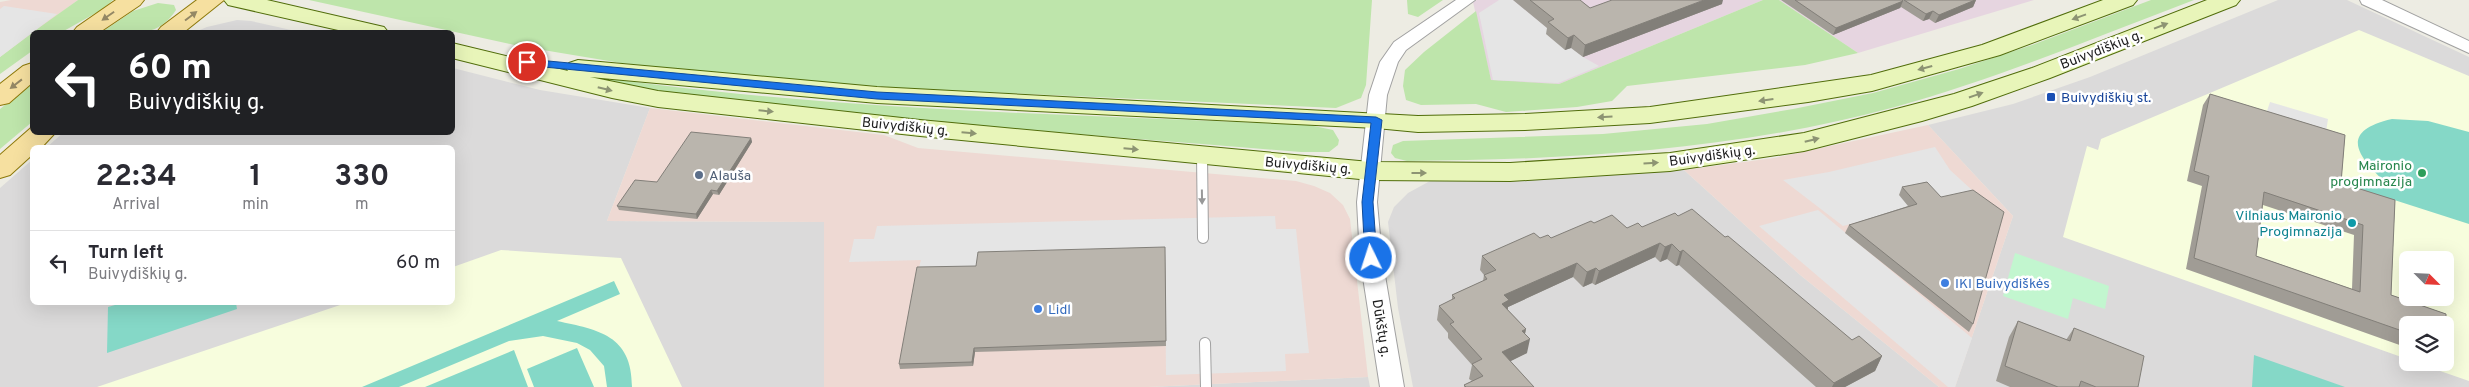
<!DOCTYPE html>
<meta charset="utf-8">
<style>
:root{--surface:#fff;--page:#f2f2f3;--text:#2b2b33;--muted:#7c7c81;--line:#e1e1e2}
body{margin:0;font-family:Overpass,sans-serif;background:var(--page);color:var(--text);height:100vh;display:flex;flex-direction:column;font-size:19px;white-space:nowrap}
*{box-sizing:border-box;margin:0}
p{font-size:16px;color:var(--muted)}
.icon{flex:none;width:28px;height:28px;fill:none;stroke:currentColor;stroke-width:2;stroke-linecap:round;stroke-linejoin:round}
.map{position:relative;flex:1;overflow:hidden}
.drawer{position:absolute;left:30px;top:145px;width:425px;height:160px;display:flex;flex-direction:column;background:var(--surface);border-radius:8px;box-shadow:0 5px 20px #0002}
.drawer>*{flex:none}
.top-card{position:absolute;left:30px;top:30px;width:425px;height:105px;border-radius:8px;box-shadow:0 5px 20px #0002;background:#202124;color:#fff;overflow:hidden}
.needle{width:32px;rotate:114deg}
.buttons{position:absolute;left:2399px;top:251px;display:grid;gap:10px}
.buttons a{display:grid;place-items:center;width:55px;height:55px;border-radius:8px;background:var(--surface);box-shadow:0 5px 20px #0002;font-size:25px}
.pin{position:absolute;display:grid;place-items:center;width:42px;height:42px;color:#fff;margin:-21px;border:2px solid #fff;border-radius:50%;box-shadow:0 1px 5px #0007}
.me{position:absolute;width:55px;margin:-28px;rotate:356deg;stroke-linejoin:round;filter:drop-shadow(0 0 4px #0008)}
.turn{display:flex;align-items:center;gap:18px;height:105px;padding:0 15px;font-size:22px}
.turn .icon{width:65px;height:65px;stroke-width:2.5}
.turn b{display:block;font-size:35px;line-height:42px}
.eta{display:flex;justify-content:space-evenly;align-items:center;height:85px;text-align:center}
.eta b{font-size:30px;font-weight:700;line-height:35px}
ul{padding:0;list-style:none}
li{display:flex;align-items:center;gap:15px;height:65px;padding:0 15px;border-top:1px solid var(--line)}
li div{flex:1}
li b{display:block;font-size:19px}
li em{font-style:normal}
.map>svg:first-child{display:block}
.residential{fill:#dbdada;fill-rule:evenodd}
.commercial{fill:#eed9d3}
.industrial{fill:#e6d5e0}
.education{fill:#f7fddd;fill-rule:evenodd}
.grass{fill:#bee5ab}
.park{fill:#c2f6cf}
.pitch{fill:#85d8c7}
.parking{fill:#e5e5e5}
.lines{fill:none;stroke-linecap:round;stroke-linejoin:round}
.lane-casing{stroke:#a1a1a1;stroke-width:12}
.street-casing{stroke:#a1a1a1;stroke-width:2}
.secondary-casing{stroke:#516d0b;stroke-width:2}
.primary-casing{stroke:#8d7909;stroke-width:2}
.lane{stroke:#fff;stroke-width:10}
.street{fill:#fff;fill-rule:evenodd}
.secondary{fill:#e8f5b9;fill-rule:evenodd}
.primary{fill:#f6e0a0;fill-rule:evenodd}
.wall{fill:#a09c95;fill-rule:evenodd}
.shaded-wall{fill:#827f79}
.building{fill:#bab5ad;stroke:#827f79;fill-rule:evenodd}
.oneway{fill:#948865}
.oneway2{fill:#8d9473}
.oneway3{fill:#999}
.route{fill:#1a73e8;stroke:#114b97}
.transit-dot{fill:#1a4fb4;stroke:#fff;stroke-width:2}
.leisure-dot{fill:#2e9e5b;stroke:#fff;stroke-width:2}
.service-dot{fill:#5c6f8a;stroke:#fff;stroke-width:2}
.culture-dot{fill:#0f9aa8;stroke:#fff;stroke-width:2}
.shop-dot{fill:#3f7fe0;stroke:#fff;stroke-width:2}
.labels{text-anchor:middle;stroke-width:5;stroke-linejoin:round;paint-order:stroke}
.street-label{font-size:14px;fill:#1d1d1d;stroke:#fff}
.transit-label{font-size:14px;fill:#164399;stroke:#fff;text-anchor:start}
.leisure-label{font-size:14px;fill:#27864d;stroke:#fff;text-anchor:end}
.service-label{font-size:14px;fill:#4e5e75;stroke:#fff;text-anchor:start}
.culture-label{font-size:14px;fill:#0d838f;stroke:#fff;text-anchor:end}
.shop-label{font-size:14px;fill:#366cbe;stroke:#fff;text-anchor:start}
</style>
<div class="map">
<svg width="2469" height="387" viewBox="0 0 2469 387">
<rect width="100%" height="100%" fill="#edece3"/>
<path class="residential" d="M2278,0H2347L2469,57V387H1955L2013,216L1928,125L2013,104L2090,77ZM2408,260H2445V298H2408ZM2408,325H2445V362H2408Z
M237,20L251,21L300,32H195L207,27Z
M453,68L540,90L650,108L607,221L824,222V387H0V188L32,160V302H452V148L47,147L64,132H452Z
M1684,170L1799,274L1939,387H1413L1398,308L1388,222L1394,207L1408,193L1430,181Z
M1368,377L1370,387H1148Z"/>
<path class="commercial" d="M11,0H78L0,57V2Z
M650,108L884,135L918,148L1296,181L1314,186L1330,193L1343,205L1350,219L1368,377L1148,387H824V222L607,221Z
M1928,125L2013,216L1955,387H1939L1799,274L1684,170L1774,158Z"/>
<path class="industrial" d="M1477,0H1763L1559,84L1491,81L1473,2Z
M1779,0H2034L1858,53Z"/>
<path class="education" d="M2359,30L2469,76V381L2417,363L2445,362V325H2408L2407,359L2063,237L2087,146L2098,150L2101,139ZM2408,260H2445V298H2408Z
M501,250L621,258L682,387H97L346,303L452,302L453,267Z"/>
<path class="grass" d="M78,0H113L103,9L62,32H33Z
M309,0H1372L1366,85L1361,98L1336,108L916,89L763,78L621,63L519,46Z
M1407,0H1443L1418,17L1408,14Z
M1763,0H1779L1858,53L1805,65L1627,86L1612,101L1577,107L1506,112L1476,104L1421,105L1406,100L1403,86L1405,70L1424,52L1476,11L1491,80L1559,84Z
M2151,0H2194C2096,37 1997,79 1895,107C1737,150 1570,160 1407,161L1395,158L1391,153L1393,145L1403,141L1603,134L1707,124L1793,109L1873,93L1959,69L2032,45Z
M158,3L174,5L176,10C157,39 132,33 102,32L133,11Z
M32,33V51L0,74V57Z
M558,71C805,110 1059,114 1309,125L1333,130L1339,140L1338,145L1329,152H1301C1131,138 960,126 789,106C713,96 632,92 558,71Z
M32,83V122L0,149V109Z"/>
<path class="park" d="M2015,253L2109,286L2105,309L2073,298L2068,319L2003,296Z"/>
<path class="pitch" d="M2392,119L2428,121L2469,132V224L2357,188L2358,178L2392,189C2365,163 2331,133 2392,119Z
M614,281L620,294L557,321C599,330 632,335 632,387H607L604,366L590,350L577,343L543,336L509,341L399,387H362Z
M122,303H236L237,309L107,353L108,307Z
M577,348L594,387H534L527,369Z
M514,350L528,387H425Z
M2254,355L2345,387H2252Z"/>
<path class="parking" d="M1499,0H1513L1583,57L1599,66L1558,83L1493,80L1479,13Z
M4,6L57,14L0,57V9Z
M2270,102L2328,119L2325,139L2264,120Z
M1935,147L1950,170L1973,191L1843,226L1783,180L1829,172Z
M1818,210L1972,338L1955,387H1948L1759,226Z
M1275,216L1276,229H1296L1309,353L1285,354L1286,371L1166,375L1165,251L977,270L918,271L921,260L849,262L854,239H874L877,226Z"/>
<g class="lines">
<defs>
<path id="lane" d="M1202,155L1203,238
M1205,343L1206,387"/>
<path id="street" d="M1456,0H1475L1406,50L1398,62L1387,95L1377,202L1382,258L1404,387H1380L1360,258L1357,202L1369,95L1380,62L1394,42Z
M2360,0H2382L2469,41V53L2362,4Z"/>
<path id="secondary" d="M224,0H267L384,27L388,32H347L228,5Z
M2103,0H2137L2133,5L2000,55L1872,91L1808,102L1650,123L1525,130L1418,132L1376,128L877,103L590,77L658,91L920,120L1370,162L1510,163L1670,153L1804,133L1954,94L2032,68L2207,0H2240L2236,5L2050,78L1972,106L1922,121L1804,151L1670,171L1510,181L1370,180L920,136L658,107L612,98L452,58V43L568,71L566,68L569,63L578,60L877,87L1418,116L1525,114L1650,107L1871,75L1982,45Z"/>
<path id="primary" d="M116,0H144L140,5L100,32H73L77,27Z
M197,0H224L184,32H157L161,27Z
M32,63V83L9,103L0,105V84L23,66Z
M32,127V132H56L41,148H32V155L10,175L0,178V155Z"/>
</defs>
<use href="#lane" class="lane-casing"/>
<use href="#street" class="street-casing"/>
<use href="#secondary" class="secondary-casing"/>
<use href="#primary" class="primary-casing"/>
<use href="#lane" class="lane"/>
<use href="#street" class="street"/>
<use href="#secondary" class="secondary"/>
<use href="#primary" class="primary"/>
</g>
<path class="wall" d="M1513,0H1580L1590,8L1722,4L1583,57L1571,48L1565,50L1546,34L1547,28Z
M1781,0H1976L1973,7L1935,23L1929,19L1923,21L1901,7L1900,8L1833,35Z
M2210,94L2345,135L2341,183L2395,200L2391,295L2446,314V347L2445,348V325H2408V348L2186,269L2202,186L2187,181L2203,105ZM2263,205L2354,235L2352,289L2256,256Z
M751,138L752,142L719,195L713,194L697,219L619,210L617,206L657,182Z
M1927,182L1973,324L1969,332L1845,233L1849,225L1908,206L1899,195L1902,187Z
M1678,216L1725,237L1852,340L1882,356L1875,371L1845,387H1816L1679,265L1676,266L1667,259L1660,262L1655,257L1595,285L1592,283L1583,287L1573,277L1508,307V310L1526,329L1525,334L1527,353L1510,361L1534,387H1464V385L1472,381L1469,379L1472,365L1448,338V333L1437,320L1439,306L1452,300V295L1483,281L1484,275L1480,270L1482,256L1540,238H1551L1594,223L1627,228L1642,227Z
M1165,247L1166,346L975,352L973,366L900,369L899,364Z
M2018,321L2066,340L2074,328L2138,387H2010L1996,381L2009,337Z"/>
<path class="shaded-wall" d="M1704,0H1723L1722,4L1583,57L1585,45Z
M1975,0H1976L1973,7L1935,23L1939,15Z
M1903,1L1900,8L1833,35L1836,28Z
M1933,11L1929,19L1923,21L1926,14Z
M1574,35L1571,48L1565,50L1568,38Z
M751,138L752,142L719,195L717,191Z
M711,190L713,194L697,219L696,214Z
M1660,243L1655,257L1595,285L1599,271Z
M1672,244L1667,259L1660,262L1665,247Z
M1683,250L1679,265L1676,266L1680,252Z
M1577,263L1573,277L1508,307L1507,315L1499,318L1504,295Z
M1596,268L1592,283L1583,287L1587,272Z
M1526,329L1523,342L1530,339L1527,353L1499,367L1502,352L1522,331Z
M974,348L975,352L973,366L972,362Z
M1882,356L1875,371L1845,387H1832L1834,383Z"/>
<path class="building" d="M1530,0H1580L1590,8L1612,0H1704L1585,45L1574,35L1568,38L1548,22L1554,19Z
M1795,0H1902L1903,1L1836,28Z
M1904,0H1975L1939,15L1933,11L1926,14Z
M2210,94L2345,135L2341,183L2395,200L2391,295L2446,314V347H2445V325H2408V333L2194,258L2209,176L2194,171ZM2264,192L2363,225L2360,292L2256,256Z
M691,132L751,138L717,191L711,190L696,214L617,206L635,180L657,182Z
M1927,182L1941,197L1973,190L2004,212L1973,324L1849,225L1917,204L1902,187Z
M1692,209L1725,237L1728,236L1852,340L1859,336L1882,356L1834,383L1683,250L1680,252L1672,244L1665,247L1660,243L1599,271L1596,268L1587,272L1577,263L1504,295L1509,300L1502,304L1526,329L1522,331L1530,339L1502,352L1534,387H1466L1464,385L1483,376L1472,364L1482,359L1450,324L1454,322L1439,306L1455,298L1452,295L1487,279L1484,275L1496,270L1482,256L1534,233L1540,238L1548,235L1551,238L1591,221L1594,223L1612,215L1627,228L1638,223L1642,227L1675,213L1678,216Z
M1165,247L1166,341L974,348L972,362L899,364L917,267L976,266L978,252Z
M2018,321L2070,341L2074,328L2144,356L2138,387H2096L2081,381L2079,387H2058L2005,366Z"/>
<defs><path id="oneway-solid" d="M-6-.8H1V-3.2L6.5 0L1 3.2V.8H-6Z" transform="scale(1.25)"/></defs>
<g class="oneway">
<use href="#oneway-solid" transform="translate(108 16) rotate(145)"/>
<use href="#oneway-solid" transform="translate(191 16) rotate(-37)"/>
<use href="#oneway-solid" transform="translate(16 84) rotate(142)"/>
</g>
<g class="oneway2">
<use href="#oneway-solid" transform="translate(2079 17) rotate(160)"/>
<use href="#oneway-solid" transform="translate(2161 26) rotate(-21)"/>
<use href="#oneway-solid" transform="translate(1925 68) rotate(165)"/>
<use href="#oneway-solid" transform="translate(605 89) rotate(14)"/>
<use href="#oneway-solid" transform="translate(1976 95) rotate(-19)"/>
<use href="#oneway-solid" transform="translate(1766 100) rotate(172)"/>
<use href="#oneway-solid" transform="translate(766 111) rotate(6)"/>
<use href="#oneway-solid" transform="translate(1605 117) rotate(177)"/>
<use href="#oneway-solid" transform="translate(969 133) rotate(5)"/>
<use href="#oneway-solid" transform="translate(1812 140) rotate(-14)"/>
<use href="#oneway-solid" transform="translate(1131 149) rotate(5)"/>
<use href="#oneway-solid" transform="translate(1651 163) rotate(-3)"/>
<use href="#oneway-solid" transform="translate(1419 173)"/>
</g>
<use class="oneway3" href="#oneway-solid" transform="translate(1202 197) rotate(89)"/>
<path class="route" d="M527,59L877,92L1376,117L1382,120L1373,202L1377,258L1371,262L1365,258L1362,202L1371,123L877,99L523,65V60Z"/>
<rect class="transit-dot" x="2046" y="92" width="10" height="10" rx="2.5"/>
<circle class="leisure-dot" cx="2422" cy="173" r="5"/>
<circle class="service-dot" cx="699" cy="175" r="5"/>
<circle class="culture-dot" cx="2352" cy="223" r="5"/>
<g class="shop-dot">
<circle cx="1945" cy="283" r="5"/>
<circle cx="1038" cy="309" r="5"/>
</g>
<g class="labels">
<g class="street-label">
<text transform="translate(2101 49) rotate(-21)" y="5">Buivydiškių g.</text>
<text transform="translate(905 126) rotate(6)" y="5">Buivydiškių g.</text>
<text transform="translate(1712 155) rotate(-8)" y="5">Buivydiškių g.</text>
<text transform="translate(1308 165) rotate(5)" y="5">Buivydiškių g.</text>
<text transform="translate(1382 328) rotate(81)" y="5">Dūkštų g.</text>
</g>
<g class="transit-label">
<text x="2061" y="102">Buivydiškių st.</text>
</g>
<g class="leisure-label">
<text x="2412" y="170">Maironio<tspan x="2412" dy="16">progimnazija</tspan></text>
</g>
<g class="service-label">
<text x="709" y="180">Alauša</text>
</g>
<g class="culture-label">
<text x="2342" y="220">Vilniaus Maironio<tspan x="2342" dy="16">Progimnazija</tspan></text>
</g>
<g class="shop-label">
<text x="1955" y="288">IKI Buivydiškės</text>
<text x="1048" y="314">Lidl</text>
</g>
</g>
</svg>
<div class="buttons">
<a><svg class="needle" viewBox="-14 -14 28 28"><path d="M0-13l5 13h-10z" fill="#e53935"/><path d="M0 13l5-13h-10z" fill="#7c7c81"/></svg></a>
<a><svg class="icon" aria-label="layers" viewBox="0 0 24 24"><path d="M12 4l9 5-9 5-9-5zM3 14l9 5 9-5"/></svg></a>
</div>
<div class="pin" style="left:527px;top:62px;background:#d93025"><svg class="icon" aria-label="arrive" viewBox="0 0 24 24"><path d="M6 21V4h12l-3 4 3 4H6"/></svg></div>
<svg class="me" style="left:1371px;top:258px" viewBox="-20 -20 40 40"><circle r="17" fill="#1a73e8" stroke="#fff" stroke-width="3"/><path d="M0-11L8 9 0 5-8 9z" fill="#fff"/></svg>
<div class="top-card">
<div class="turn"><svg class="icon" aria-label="left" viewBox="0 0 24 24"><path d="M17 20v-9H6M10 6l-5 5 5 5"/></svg><div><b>60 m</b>Buivydiškių g.</div></div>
</div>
<section class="drawer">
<div class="eta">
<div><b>22:34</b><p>Arrival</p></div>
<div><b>1</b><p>min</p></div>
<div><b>330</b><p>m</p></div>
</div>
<ul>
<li><svg class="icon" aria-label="left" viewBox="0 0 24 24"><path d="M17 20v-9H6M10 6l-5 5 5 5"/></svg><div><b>Turn left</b><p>Buivydiškių g.</p></div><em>60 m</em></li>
</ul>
</section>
</div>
